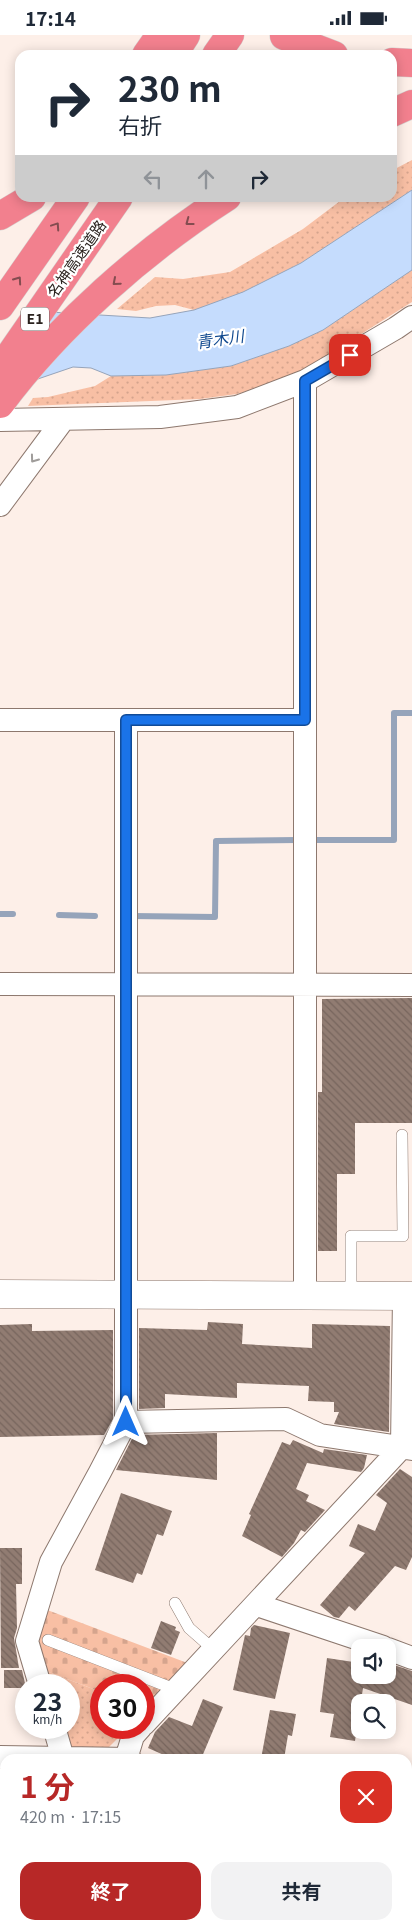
<!DOCTYPE html>
<html lang="ja">
<meta charset="utf-8">
<style>
:root{--surface:#fff;--page:#f2f2f3;--text:#1f2937;--muted:#747a83;--accent:#b72827}
body{margin:0;font-family:Georgia,"Noto Sans JP",serif;background:var(--page);color:var(--text);height:100vh;display:flex;flex-direction:column;font-size:19px;white-space:nowrap}
*{box-sizing:border-box;margin:0}
p{font-size:16px;color:var(--muted)}
.icon{flex:none;width:28px;height:28px;fill:none;stroke:currentColor;stroke-width:2;stroke-linecap:round;stroke-linejoin:round}
.map{position:relative;flex:1;overflow:hidden}
.sheet{position:absolute;left:0px;top:1719px;width:412px;height:176px;display:flex;flex-direction:column;background:var(--surface);border-radius:15px 15px 0 0;box-shadow:0 2px 12px #0003}
.sheet>*{flex:none}
.guide{position:absolute;left:15px;top:15px;width:382px;height:152px;border-radius:15px;box-shadow:0 2px 12px #0003;background:#fff;color:var(--text);overflow:hidden}
.buttons{position:absolute;left:351px;top:1604px;display:grid;gap:10px}
.buttons a{display:grid;place-items:center;width:45px;height:45px;border-radius:10px;background:var(--surface);box-shadow:0 2px 12px #0003;font-size:25px}
.speed{position:absolute;left:15px;top:1639px;display:flex;gap:10px;font-size:25px;font-weight:700;text-align:center}
.speed>*{display:grid;place-content:center;width:65px;height:65px;border-radius:50%;background:var(--surface);box-shadow:0 2px 12px #0003;line-height:1}
.speed small{font-size:12px;font-weight:400}
.speed .limit{border:8px solid #d22;background:#fff;color:#111}
.pin{position:absolute;display:grid;place-items:center;width:42px;height:42px;color:#fff;margin:-21px;border-radius:10px;box-shadow:0 2px 8px #0006}
.me{position:absolute;width:55px;margin:-28px;rotate:0deg;stroke-linejoin:round;filter:drop-shadow(0 0 4px #0008)}
.turn{display:flex;align-items:center;gap:18px;height:105px;padding:0 20px;font-size:22px}
.turn .icon{width:65px;height:65px;stroke-width:2.5}
.turn b{display:block;font-size:35px;line-height:42px}
.lanes{display:flex;align-items:center;height:48px;padding:0 20px;background:#0003;justify-content:center;gap:25px;direction:ltr}
.lanes .off{opacity:.35}
.round{display:grid;place-items:center;flex:none;width:52px;height:52px;border-radius:15px;background:var(--page)}
.overview{display:flex;align-items:center;justify-content:space-between;height:85px;padding:0 20px}
h1{font-size:30px;font-weight:700;line-height:38px;color:var(--accent)}
.primary-button{display:flex;gap:10px;margin-top:auto;padding:10px 20px}
.primary-button a{flex:1;height:58px;border-radius:15px;background:var(--accent);color:#fff;font-size:20px;font-weight:700;line-height:58px;text-align:center}
.primary-button a+a{background:var(--page);color:var(--text)}
.status{display:flex;justify-content:space-between;align-items:center;height:35px;padding:0 25px;background:var(--surface);direction:ltr}
.status svg{height:14px;fill:currentColor}
.map>svg:first-child{display:block}
.grass{fill:url(#grass-dots)}
.cemetery{fill:url(#cemetery-stones)}
.water{fill:#c5dcfd;stroke:#96a4ba}
.lines{fill:none;stroke-linecap:round;stroke-linejoin:round}
.stream{stroke:#96a4ba;stroke-width:6}
.building{fill:url(#building-back-hatch)}
.service-casing{stroke:#8d786e;stroke-width:12}
.minor-casing{stroke:#8d786e;stroke-width:24}
.tertiary-casing{stroke:#8d786e;stroke-width:29}
.motorway-casing{stroke:#d4d3d2;stroke-width:29}
.service{stroke:#fff;stroke-width:11}
.minor{stroke:#fff;stroke-width:22}
.tertiary{stroke:#fff;stroke-width:28}
.motorway{stroke:#f2808e;stroke-width:28}
.oneway{stroke:#844c50}
.oneway2{stroke:#9f9c9a}
.route-casing{stroke:#114b97;stroke-width:12}
.route{stroke:#1a73e8;stroke-width:9}
.labels{text-anchor:middle;stroke-width:4.5;stroke-linejoin:round;paint-order:stroke}
.shield{fill:#fff;stroke:#6a6462;stroke-width:1}
.shield-label{font-size:14px;font-weight:bold;fill:#2a221e}
.street-label{font-size:15px;fill:#2a221e;stroke:#fff}
.water-label{font-size:16px;font-style:italic;fill:#124a8f;stroke:#fff}
</style>
<div class="status"><b>17:14</b><svg viewBox="0 0 49 12"><path d="M0 12V9h3v3zM5 12V6h3v6zM10 12V3h3v9zM15 12V0h3v12zM26 1h20v11H26zM47 4h2v5h-2z"/></svg></div>
<div class="map">
<svg width="412" height="1894" viewBox="0 0 412 1894">
<defs>
<pattern id="grass-dots" width="8" height="8" patternUnits="userSpaceOnUse" patternTransform="scale(1.25)"><rect width="8" height="8" fill="#f8bfa4"/><path d="M2 2h.1M6 6h.1" fill="none" stroke="#d5a48d" stroke-width="1.8" stroke-linecap="round"/></pattern>
<pattern id="cemetery-stones" width="16" height="16" patternUnits="userSpaceOnUse" patternTransform="scale(1.25)"><rect width="16" height="16" fill="#f8bfa4"/><path d="M2 7V4a2 2 0 0 1 4 0v3zM10 15v-3a2 2 0 0 1 4 0v3z" fill="#d5a48d"/></pattern>
<pattern id="building-back-hatch" width="6" height="6" patternUnits="userSpaceOnUse" patternTransform="scale(1.25)"><rect width="6" height="6" fill="#917c72"/><path d="M-1 5l2 2M0 0l6 6M5-1l2 2" fill="none" stroke="#77655d"/></pattern>
</defs>
<rect width="100%" height="100%" fill="#fdefe8"/>
<path class="grass" d="M412,125V155L301,228L243,258L194,275L175,270L156,271L136,276L117,274L155,242L183,244L230,237L303,194L344,163L392,162L393,135Z
M412,235V267L304,335L277,347L237,359L200,364L28,371L33,363L48,362L95,351L111,341L166,340L231,331L289,311L323,295Z
M41,1634L101,1657V1692L128,1693L106,1715H75L65,1710L60,1693L69,1692V1650H46Z"/>
<path class="cemetery" d="M42,1573L190,1629L144,1673V1650H101V1657L41,1634L32,1606Z"/>
<path class="water" d="M412,155V235L323,295L289,311L231,331L166,340L111,341L91,333L73,332L29,347L0,349L50,277L150,283L194,275L243,257L301,228Z"/>
<g class="lines">
<path class="stream" d="M311,805H394V678H412
M0,879H13
M59,880L95,881
M132,881L215,882L216,806L297,805
M32,1894V1890"/>
</g>
<path class="building" d="M412,963V1088H355V1139H337V1216H318V1057H322V964Z
M208,1287L243,1289L242,1309L312,1313V1289L390,1291L389,1397L334,1389L339,1377H334V1367L308,1366L309,1351L237,1348V1363L165,1359V1373L139,1374V1293L207,1295Z
M32,1289V1296L113,1295V1384L104,1400L0,1402V1290Z
M217,1398V1445L116,1435L134,1400Z
M293,1405L323,1418L324,1414L367,1420L364,1433L361,1437L307,1428L296,1454L309,1460L306,1466L325,1475L305,1497L301,1495L294,1508L282,1522L242,1501L251,1480L249,1479L282,1407L290,1410Z
M400,1434L412,1442V1522L406,1535L395,1531L355,1576L349,1571L339,1583L334,1582L320,1570L365,1518L349,1511L358,1489L375,1496L387,1468L376,1460Z
M121,1458L172,1476L163,1501L157,1499L142,1540L137,1538L133,1548L95,1535Z
M0,1513H22V1549H16L17,1593L14,1603L19,1633H1Z
M161,1586L176,1592L175,1595L180,1597L171,1620L151,1613Z
M254,1590L290,1598L275,1664L233,1655L245,1600L250,1601L251,1593Z
M327,1623L360,1628V1640H388V1628L412,1636V1670L363,1653L355,1706L330,1702L334,1679L320,1677Z
M4,1635H22L26,1653H4Z
M203,1664L223,1672L201,1724H173L148,1713L155,1697L169,1682L192,1691Z
M270,1675L296,1679L292,1701L288,1700L284,1724H261Z"/>
<g class="lines">
<defs>
<path id="service" d="M351,1260V1201H403L402,1100
M175,1568L189,1593L214,1615
M48,1605L177,1655"/>
<path id="minor" d="M305,346V1260
M0,385L160,382L237,372L305,346L396,293L412,282
M0,470L63,385
M0,685H305
M0,949L412,950
M126,1387V685
M257,1570L383,1612
M388,1614L412,1623
M40,1650L27,1606L51,1527L100,1437L126,1387L286,1384L320,1400L412,1414
M144,1689L402,1412L404,1261
M54,1692L63,1723
M0,1722L130,1724
M126,1724L133,1701L141,1692
M408,1769L412,1768
M385,1890L396,1894
M125,1894V1890"/>
<path id="tertiary" d="M0,1259L412,1261"/>
<path id="motorway" d="M284,1L334,20
M146,20L160,0
M173,20L186,0
M216,20L230,0
M392,27L412,28
M392,78L412,69
M0,181L32,162
M0,271L76,162
M0,334L119,162
M0,369C59,290 143,216 227,162"/>
</defs>
<use href="#service" class="service-casing"/>
<use href="#minor" class="minor-casing"/>
<use href="#tertiary" class="tertiary-casing"/>
<use href="#motorway" class="motorway-casing"/>
<use href="#service" class="service"/>
<use href="#minor" class="minor"/>
<use href="#tertiary" class="tertiary"/>
<use href="#motorway" class="motorway"/>
</g>
<defs><path id="oneway-chevron" d="M-2-3.5L2.5 0L-2 3.5" fill="none" stroke-width="1.6" stroke-linecap="round" stroke-linejoin="round" transform="scale(1.25)"/></defs>
<g class="oneway">
<use href="#oneway-chevron" transform="translate(189 187) rotate(143)"/>
<use href="#oneway-chevron" transform="translate(56 191) rotate(-56)"/>
<use href="#oneway-chevron" transform="translate(18 245) rotate(-55)"/>
<use href="#oneway-chevron" transform="translate(116 247) rotate(139)"/>
</g>
<use class="oneway2" href="#oneway-chevron" transform="translate(34 424) rotate(126)"/>
<g class="lines">
<defs>
<path id="route" d="M126,1387V685H305V346L350,320"/>
</defs>
<use href="#route" class="route-casing"/>
<use href="#route" class="route"/>
</g>
<g class="labels">
<rect class="shield" x="21" y="272.5" width="28" height="23" rx="4"/>
<g class="shield-label">
<text x="35" y="289">E1</text>
</g>
<g class="street-label">
<text transform="translate(77 224) rotate(-55)" y="5">名神高速道路</text>
</g>
<g class="water-label">
<text transform="translate(220 304) rotate(-8)" y="6">青木川</text>
</g>
</g>
</svg>
<div class="buttons">
<a><svg class="icon" aria-label="sound" viewBox="0 0 24 24"><path d="M4 9h4l5-4v14l-5-4H4zM17 9q2 3 0 6"/></svg></a>
<a><svg class="icon" aria-label="search" viewBox="0 0 24 24"><circle cx="10" cy="10" r="6"/><path d="M15 15l6 6"/></svg></a>
</div>
<div class="speed"><div>23<small>km/h</small></div><div class="limit">30</div></div>
<div class="pin" style="left:350px;top:320px;background:#d93025"><svg class="icon" aria-label="arrive" viewBox="0 0 24 24"><path d="M6 21V4h12l-3 4 3 4H6"/></svg></div>
<svg class="me" style="left:126px;top:1387px" viewBox="-20 -20 40 40"><path d="M0-17L14 15 0 8-14 15z" fill="#1a73e8" stroke="#fff" stroke-width="4"/></svg>
<div class="guide">
<div class="turn"><svg class="icon" aria-label="right" viewBox="0 0 24 24"><path d="M7 20v-9h11M14 6l5 5-5 5"/></svg><div><b>230 m</b>右折</div></div>
<div class="lanes"><svg class="icon off" aria-label="left" viewBox="0 0 24 24"><path d="M17 20v-9H6M10 6l-5 5 5 5"/></svg><svg class="icon off" aria-label="ahead" viewBox="0 0 24 24"><path d="M12 20V5M6 11l6-6 6 6"/></svg><svg class="icon" aria-label="right" viewBox="0 0 24 24"><path d="M7 20v-9h11M14 6l5 5-5 5"/></svg></div>
</div>
<section class="sheet">
<div class="overview"><div><h1>1 分</h1><p>420 m · 17:15</p></div><a class="round" style="background:#d93025;color:#fff"><svg class="icon" aria-label="close" viewBox="0 0 24 24"><path d="M6 6l12 12M18 6L6 18"/></svg></a></div>
<div class="primary-button"><a>終了</a><a>共有</a></div>
</section>
</div>
